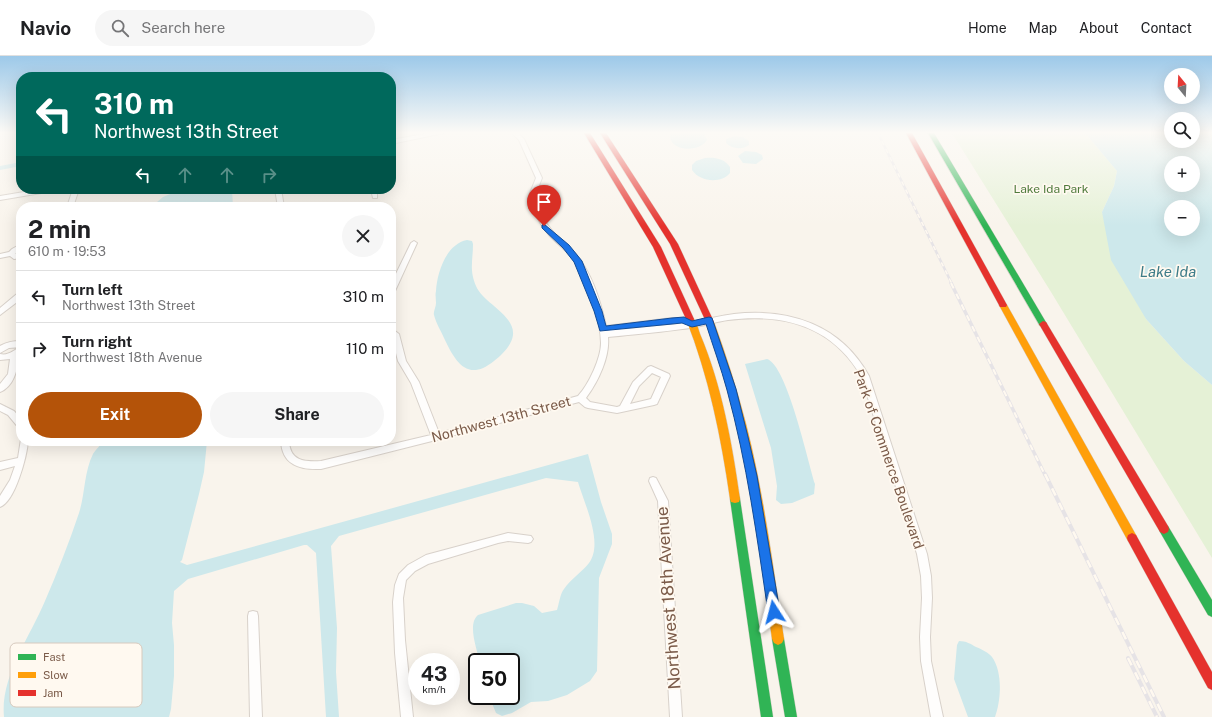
<!DOCTYPE html>
<meta charset="utf-8">
<style>
:root{--surface:#fff;--page:#f6f6f6;--text:#202124;--muted:#757577;--line:#e0e0e0;--accent:#b45309}
body{margin:0;font-family:"Public Sans",sans-serif;background:var(--page);color:var(--text);height:100vh;display:flex;flex-direction:column;font-size:15px;white-space:nowrap}
*{box-sizing:border-box;margin:0}
p{font-size:13px;color:var(--muted)}
.icon{flex:none;width:22px;height:22px;fill:none;stroke:currentColor;stroke-width:2;stroke-linecap:round;stroke-linejoin:round}
.map{position:relative;flex:1;overflow:hidden}
.side{position:absolute;left:16px;top:146px;width:380px;height:244px;display:flex;flex-direction:column;background:var(--surface);border-radius:16px;box-shadow:0 4px 16px #0002}
.side>*{flex:none}
.guide{position:absolute;left:16px;top:16px;width:380px;height:122px;border-radius:16px;box-shadow:0 4px 16px #0002;background:#00695c;color:#fff;overflow:hidden}
.needle{width:26px;rotate:342deg}
.controls{position:absolute;left:1164px;top:12px;display:grid;gap:8px}
.controls a{display:grid;place-items:center;width:36px;height:36px;border-radius:50%;background:var(--surface);box-shadow:0 4px 16px #0002;font-size:20px}
.speed{position:absolute;left:408px;top:597px;display:flex;gap:8px;font-size:20px;font-weight:700;text-align:center}
.speed>*{display:grid;place-content:center;width:52px;height:52px;border-radius:50%;background:var(--surface);box-shadow:0 4px 16px #0002;line-height:1}
.speed small{font-size:10px;font-weight:400}
.speed .limit{border:2px solid #111;border-radius:6px;background:#fff;color:#111}
.pin{position:absolute;display:grid;place-items:center;width:34px;height:34px;color:#fff;margin:-41px -17px;border-radius:50% 50% 50% 0;rotate:-45deg;box-shadow:0 0 4px #0007}
.pin .icon{rotate:45deg}
.me{position:absolute;width:44px;margin:-22px;rotate:351deg;stroke-linejoin:round;filter:drop-shadow(0 0 3px #0008)}
.turn{display:flex;align-items:center;gap:14px;height:84px;padding:0 12px;font-size:18px}
.turn .icon{width:52px;height:52px;stroke-width:2.5}
.turn b{display:block;font-size:28px;line-height:34px}
.lanes{display:flex;align-items:center;height:38px;padding:0 12px;background:#0003;justify-content:center;gap:20px;direction:ltr}
.lanes .off{opacity:.35}
.round{display:grid;place-items:center;flex:none;width:42px;height:42px;border-radius:21px;background:var(--page)}
.summary{display:flex;align-items:center;justify-content:space-between;height:68px;padding:0 12px}
h1{font-size:24px;font-weight:700;line-height:30px}
.action{display:flex;gap:8px;margin-top:auto;padding:8px 12px}
.action a{flex:1;height:46px;border-radius:24px;background:var(--accent);color:#fff;font-size:16px;font-weight:700;line-height:46px;text-align:center}
.action a+a{background:var(--page);color:var(--text)}
ul{padding:0;list-style:none}
li{display:flex;align-items:center;gap:12px;height:52px;padding:0 12px;border-top:1px solid var(--line)}
li div{flex:1}
li b{display:block;font-size:15px}
li em{font-style:normal}
header{display:flex;align-items:center;gap:24px;box-sizing:border-box;height:56px;padding:0 20px;background:var(--surface);border-bottom:1px solid var(--line)}
header strong{font-size:19px}
nav{display:flex;gap:22px;margin-inline-start:auto;font-size:14px}
.search{width:280px;height:36px;background:var(--page);display:flex;align-items:center;gap:10px;box-sizing:border-box;padding:0 14px;border-radius:22px;color:var(--muted);font-size:15px}
.map>svg:first-child{display:block}
.green{fill:#e5f1d6}
.water{fill:#cde8eb;fill-rule:evenodd}
.lines{fill:none;stroke-linecap:round;stroke-linejoin:round}
.canal{fill:#cde8eb;fill-rule:evenodd}
.street-casing{stroke:#d8d1ca;stroke-width:2}
.fast-casing{stroke:#d9d0c8;stroke-width:1}
.slow-casing{stroke:#d9d0c8;stroke-width:1}
.jam-casing{stroke:#d9d0c8;stroke-width:1}
.street{fill:#fefdfc;fill-rule:evenodd}
.fast{fill:#30b455;fill-rule:evenodd}
.slow{fill:#ff9f0a;fill-rule:evenodd}
.jam{fill:#e5322d;fill-rule:evenodd}
.rail-far2-casing{stroke:#e6e3e6;stroke-width:2.5}
.rail-far1-casing{stroke:#e6e3e6;stroke-width:3.5}
.rail-casing{stroke:#e6e3e6;stroke-width:4}
.rail-far2{stroke:#fff9f0;stroke-width:1.5;stroke-dasharray:4.5;stroke-linecap:butt}
.rail-far1{stroke:#fff9f0;stroke-width:2;stroke-dasharray:6;stroke-linecap:butt}
.rail{stroke:#fff9f0;stroke-width:2.5;stroke-dasharray:8;stroke-linecap:butt}
.route{fill:#1a73e8;stroke:#114b97}
.labels{text-anchor:middle;stroke-width:3.5;stroke-linejoin:round;paint-order:stroke}
.far-park-label{font-size:12px;fill:#4f7b3c;stroke:#fff9f0}
.street-label{font-size:14px;fill:#7b5b49;stroke:#fff9f0}
.water-label{font-size:15px;font-style:italic;fill:#3d7b88;stroke:#fff9f0}
.near-street-label{font-size:17px;fill:#7b5b49;stroke:#fff9f0}
.key{fill:#fff9f0;stroke:#d7cabe;stroke-width:1}
.key-label{font-size:11px;fill:#7b5b49}
</style>
<header>
<strong>Navio</strong>
<div class="search"><svg class="icon" aria-label="search" viewBox="0 0 24 24"><circle cx="10" cy="10" r="6"/><path d="M15 15l6 6"/></svg>Search here</div>
<nav><a>Home</a><a>Map</a><a>About</a><a>Contact</a></nav>
</header>
<div class="map">
<svg width="1212" height="661" viewBox="0 0 1212 661">
<rect width="100%" height="100%" fill="#f9f4ec"/>
<path class="green" d="M952,77H1085L1117,115L1114,130L1102,156L1146,263L1184,305L1212,329V502L1051,236Z"/>
<path class="water" d="M671,77H704L707,84C700,96 672,96 670,81Z
M1085,77H1171V85H1193V77H1212V329L1184,305L1146,263L1111,204L1102,156L1114,130L1117,115ZM1171,107H1193V129H1171ZM1171,151H1193V173H1171Z
M735,80L743,81L749,85V89C742,94 732,93 726,87V83Z
M745,95L756,96L762,99L763,103L756,108L743,107L738,100Z
M705,102C715,101 725,103 730,111V117C721,128 700,126 692,114V109L696,105Z
M182,133H232L233,151H151L163,141Z
M467,184L472,185L473,188C473,204 469,214 476,230C483,247 515,259 513,279C512,289 502,299 494,305C467,327 455,305 444,282C441,275 436,267 434,259C433,256 436,251 436,247C436,243 435,239 436,235C437,217 446,188 467,184Z
M767,303C787,309 808,406 815,428L814,438L792,447L781,448L776,444L777,430L771,392L745,308Z
M103,385H207L204,416L199,438L182,504L180,506L187,509L588,398L601,446L612,478V488L599,522L597,615L590,625L567,639L548,645L531,646L512,657L502,660L496,657L489,640H511V606H480C477,594 467,568 478,559L516,547H522L534,550L542,557L557,554C559,548 560,538 564,533C571,523 583,515 589,507C604,487 584,447 578,426L546,422L339,480L331,490L337,572L336,616L339,661H326L316,497L307,489H304L188,523L174,535L172,567L174,589V620L171,653L169,661H4C0,621 30,581 45,545C57,517 69,487 79,457C85,439 84,416 93,398C96,393 101,389 103,385Z
M959,585C966,585 971,588 976,591C981,593 989,597 992,601C1003,616 1001,645 995,661H968L954,623L957,589Z"/>
<g class="lines">
<path class="canal" d="M21,106V110L0,114V110Z"/>
<defs>
<path id="street" d="M430,77H444L391,88V84Z
M512,77H518L524,83L542,122L534,142C539,153 542,163 550,172C558,183 570,190 578,201C593,220 601,247 606,270L672,262L689,263V266C704,264 719,260 734,258C790,252 841,269 869,320L927,498L931,520L932,542L930,581L931,605L943,661H931L921,605L920,581L922,542L921,520L917,498L861,320C832,270 783,257 728,264C715,266 703,270 690,272C663,276 635,278 608,281C610,301 598,326 586,342L590,346L617,351L620,350L633,326L648,311L651,310L669,318L670,320L657,348L654,349L617,357L588,352L585,351L579,346L436,384L321,413C300,414 282,409 281,385H289C290,405 304,406 321,405L431,379L411,327L398,305L392,281L391,282V276L395,275L399,278L406,305L419,326L439,377L578,340C589,328 601,302 601,287C601,265 587,224 575,206C568,195 557,188 549,179C539,168 534,155 528,142L536,122L519,84ZM672,268H678L607,275ZM652,317L661,321L651,343L630,348L639,330Z
M42,133H56L53,135L0,144V140Z
M73,133H79L73,151H67Z
M275,133H281L284,151H278Z
M371,133H377V142H373Z
M414,185L417,187L395,235L391,237V228L411,187Z
M21,188V193L15,198H21V202L14,203L10,200L0,202V198L9,196L12,193Z
M18,237H21V243L0,259V252Z
M21,285V291L9,292L0,297V290C7,286 13,285 21,285Z
M21,291V298L18,301C18,314 13,331 0,336V328L8,318L10,303L0,304V298C9,300 13,294 21,291Z
M0,348L14,355L21,363V372L18,371L8,359L0,355Z
M21,383V385H28C27,400 15,446 0,451V440L10,424L15,410L0,414V406L18,402Z
M653,421L656,422L668,445L682,661H670L658,445L649,425L650,422Z
M508,477L531,480L533,483L531,486L528,487L508,485L498,487L428,508L415,515L406,524L403,542L405,584L413,661H401L395,597L393,546L395,529L399,518L408,509L426,499Z
M253,555L257,556L258,560L262,661H250L248,560L249,556Z"/>
<path id="fast" d="M928,77H934L1047,268L1046,270H1040Z
M735,439L739,440L740,443L773,661H761L730,443L731,440Z
M1164,468L1168,470L1212,544V561L1208,559L1160,476L1159,473L1160,470Z
M778,577L782,579L784,583L797,661H785L772,583L774,579Z"/>
<path id="slow" d="M1003,246L1007,249L1136,479L1137,482L1136,485L1132,487L1128,485L999,249Z
M690,260C696,262 698,272 700,278C722,330 732,387 740,443L739,446L735,447L731,446L730,443C721,381 709,321 686,263Z
M710,263L714,266C726,299 737,333 746,368C764,438 773,511 784,583L782,587L778,589L774,587L772,583C762,511 753,438 736,368C728,333 717,299 706,266Z"/>
<path id="jam" d="M584,77H590L661,191L694,263L693,265H687L686,263L653,191Z
M600,77H606L678,188L714,266L713,268H707L670,188Z
M906,77H912L1007,249L1006,251H1000L999,249Z
M1043,265L1046,266L1168,470L1169,473L1168,476L1164,478L1160,476L1039,268Z
M1132,477L1136,479L1212,616V634L1208,632L1128,485L1127,482L1128,479Z"/>
</defs>
<use href="#street" class="street-casing"/>
<use href="#fast" class="fast-casing"/>
<use href="#slow" class="slow-casing"/>
<use href="#jam" class="jam-casing"/>
<use href="#street" class="street"/>
<use href="#fast" class="fast"/>
<use href="#slow" class="slow"/>
<use href="#jam" class="jam"/>
<defs>
<path id="rail-far2" d="M878,77L952,228"/>
<path id="rail-far1" d="M951,227L1045,419"/>
<path id="rail" d="M1045,418L1164,661
M1128,602L1157,661"/>
</defs>
<use href="#rail-far2" class="rail-far2-casing"/>
<use href="#rail-far1" class="rail-far1-casing"/>
<use href="#rail" class="rail-casing"/>
<use href="#rail-far2" class="rail-far2"/>
<use href="#rail-far1" class="rail-far1"/>
<use href="#rail" class="rail"/>
</g>
<linearGradient id="sky" x2="0" y2="1"><stop stop-color="#9dc9e9"/><stop offset="0.45" stop-color="#fcfaf6"/><stop offset="1" stop-color="#fcfaf6" stop-opacity="0"/></linearGradient>
<rect width="1212" height="170" fill="url(#sky)"/>
<path class="route" d="M544,168L569,189L582,205L602,255L606,270L672,262L684,261L692,265L709,261L712,262L736,333L748,381L757,420L780,556L778,560L774,561L770,560L768,556C757,481 747,407 727,334C721,312 713,290 706,268L692,271L682,267L672,268L600,275L594,255L574,206L563,192L542,172V169Z"/>
<g class="labels">
<g class="far-park-label">
<text x="1051" y="137">Lake Ida Park</text>
</g>
<g class="street-label">
<text transform="translate(501 363) rotate(-15)" y="5">Northwest 13th Street</text>
<text transform="translate(889 403) rotate(71)" y="5">Park of Commerce Boulevard</text>
</g>
<g class="water-label">
<text x="1168" y="221">Lake Ida</text>
</g>
<g class="near-street-label">
<text transform="translate(668 542) rotate(-94)" y="6">Northwest 18th Avenue</text>
</g>
</g>
<rect x="10" y="587" width="132" height="64" rx="6" class="key"/>
<rect x="18" y="598" width="18" height="6" fill="#30b455"/>
<rect x="18" y="616" width="18" height="6" fill="#ff9f0a"/>
<rect x="18" y="634" width="18" height="6" fill="#e5322d"/>
<g class="key-label">
<text x="43" y="605">Fast</text>
<text x="43" y="623">Slow</text>
<text x="43" y="641">Jam</text>
</g>
</svg>
<div class="controls">
<a><svg class="needle" viewBox="-14 -14 28 28"><path d="M0-13l5 13h-10z" fill="#e53935"/><path d="M0 13l5-13h-10z" fill="#757577"/></svg></a>
<a><svg class="icon" aria-label="search" viewBox="0 0 24 24"><circle cx="10" cy="10" r="6"/><path d="M15 15l6 6"/></svg></a>
<a>+</a>
<a>−</a>
</div>
<div class="speed"><div>43<small>km/h</small></div><div class="limit">50</div></div>
<div class="pin" style="left:544px;top:170px;background:#d93025"><svg class="icon" aria-label="arrive" viewBox="0 0 24 24"><path d="M6 21V4h12l-3 4 3 4H6"/></svg></div>
<svg class="me" style="left:774px;top:556px" viewBox="-20 -20 40 40"><path d="M0-17L14 15 0 8-14 15z" fill="#1a73e8" stroke="#fff" stroke-width="4"/></svg>
<div class="guide">
<div class="turn"><svg class="icon" aria-label="left" viewBox="0 0 24 24"><path d="M17 20v-9H6M10 6l-5 5 5 5"/></svg><div><b>310 m</b>Northwest 13th Street</div></div>
<div class="lanes"><svg class="icon" aria-label="left" viewBox="0 0 24 24"><path d="M17 20v-9H6M10 6l-5 5 5 5"/></svg><svg class="icon off" aria-label="ahead" viewBox="0 0 24 24"><path d="M12 20V5M6 11l6-6 6 6"/></svg><svg class="icon off" aria-label="ahead" viewBox="0 0 24 24"><path d="M12 20V5M6 11l6-6 6 6"/></svg><svg class="icon off" aria-label="right" viewBox="0 0 24 24"><path d="M7 20v-9h11M14 6l5 5-5 5"/></svg></div>
</div>
<section class="side">
<div class="summary"><div><h1>2 min</h1><p>610 m · 19:53</p></div><a class="round"><svg class="icon" aria-label="close" viewBox="0 0 24 24"><path d="M6 6l12 12M18 6L6 18"/></svg></a></div>
<ul>
<li><svg class="icon" aria-label="left" viewBox="0 0 24 24"><path d="M17 20v-9H6M10 6l-5 5 5 5"/></svg><div><b>Turn left</b><p>Northwest 13th Street</p></div><em>310 m</em></li>
<li><svg class="icon" aria-label="right" viewBox="0 0 24 24"><path d="M7 20v-9h11M14 6l5 5-5 5"/></svg><div><b>Turn right</b><p>Northwest 18th Avenue</p></div><em>110 m</em></li>
</ul>
<div class="action"><a>Exit</a><a>Share</a></div>
</section>
</div>
